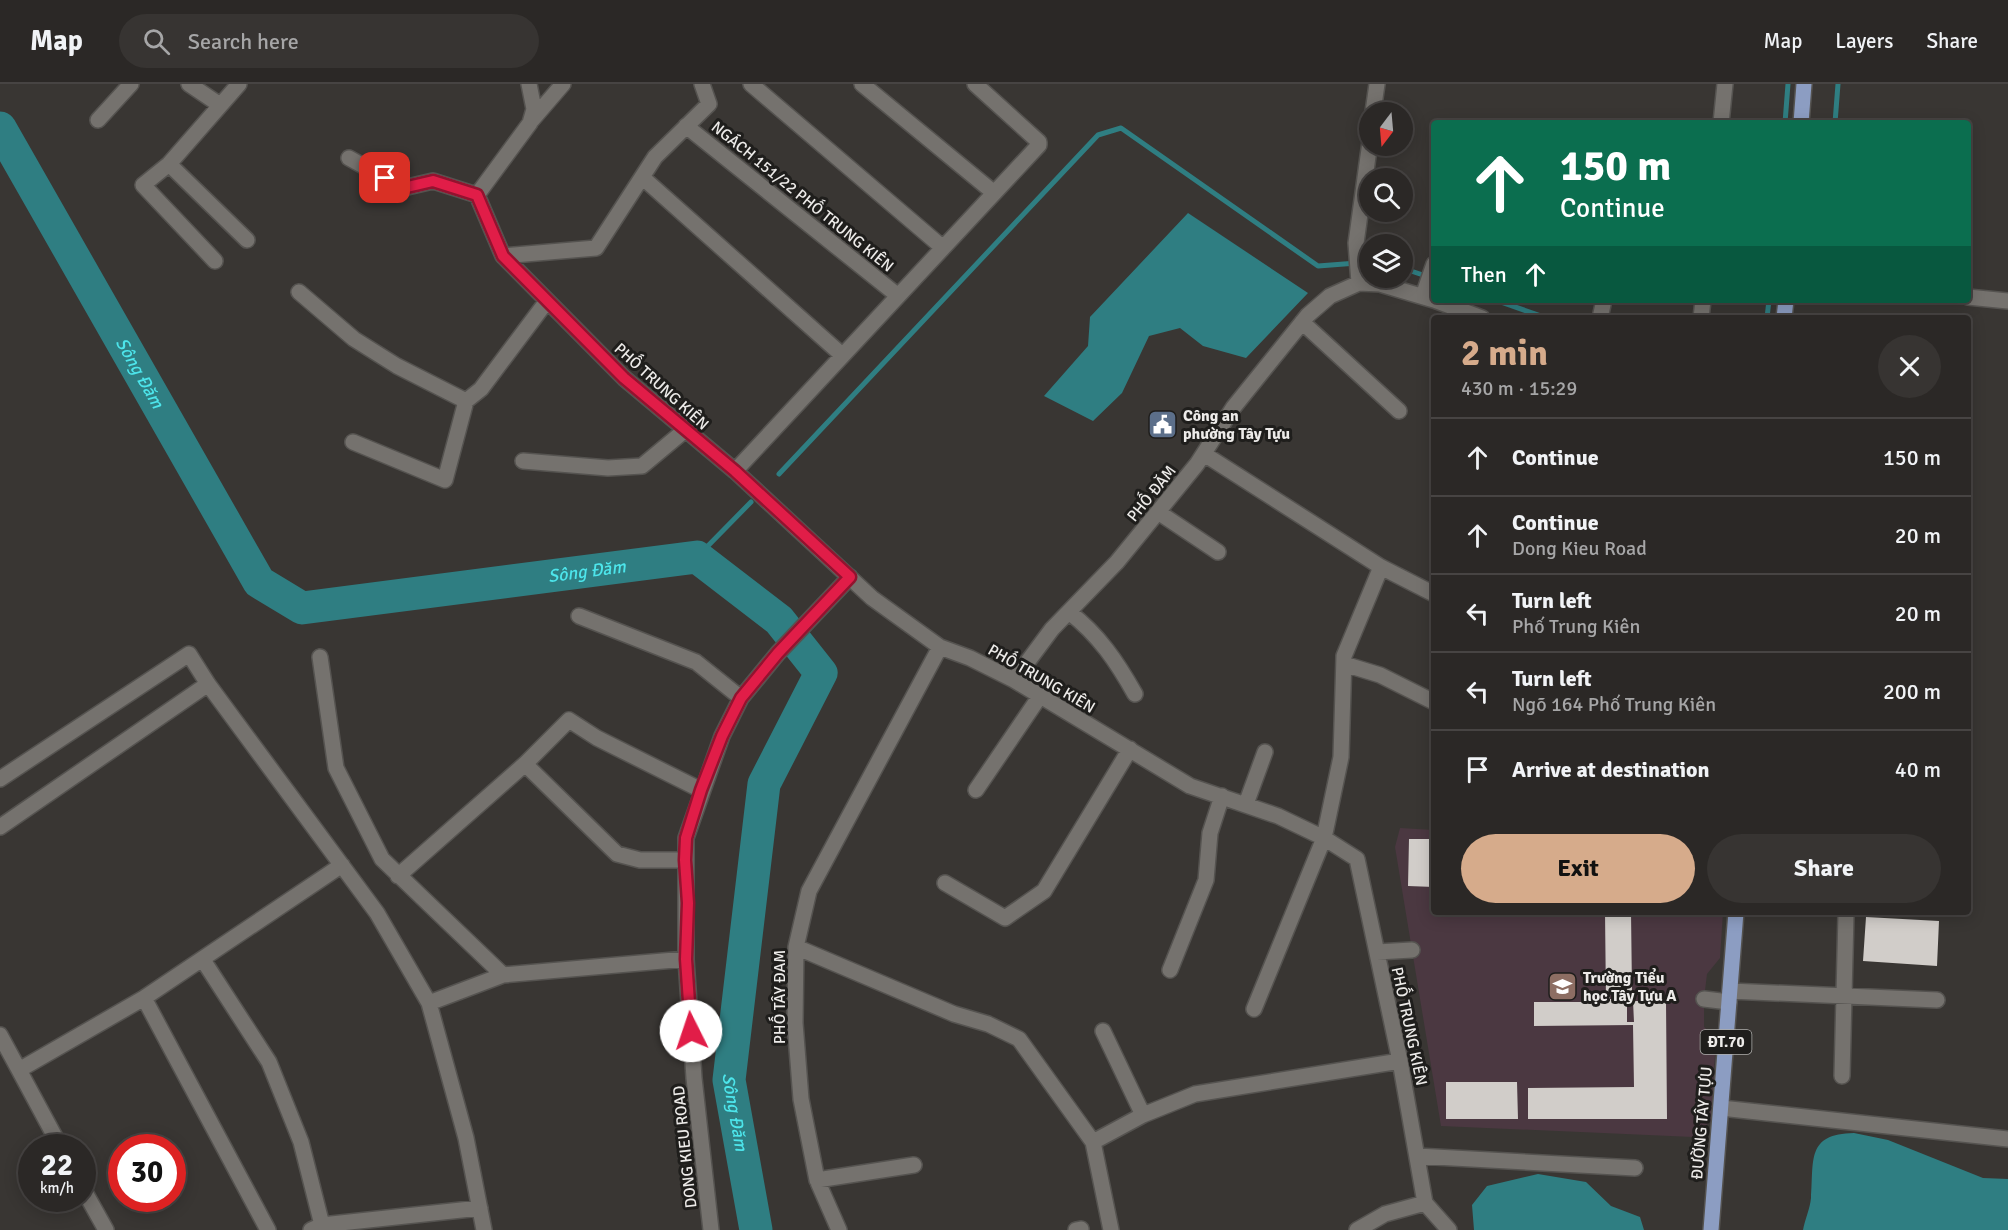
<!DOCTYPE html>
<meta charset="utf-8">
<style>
:root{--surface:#2b2826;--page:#373432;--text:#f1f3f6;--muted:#a6a6a7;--line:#474443;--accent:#d6ab8b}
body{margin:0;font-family:Signika,sans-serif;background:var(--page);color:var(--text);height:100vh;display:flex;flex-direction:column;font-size:22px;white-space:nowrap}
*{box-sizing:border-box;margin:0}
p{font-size:20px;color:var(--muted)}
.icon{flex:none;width:33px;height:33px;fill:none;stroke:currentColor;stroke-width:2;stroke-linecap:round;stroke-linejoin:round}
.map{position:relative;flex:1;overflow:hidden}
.panel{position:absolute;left:1431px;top:231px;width:540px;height:600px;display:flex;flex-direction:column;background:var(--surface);border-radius:6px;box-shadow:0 3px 15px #0003,0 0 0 2px var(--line)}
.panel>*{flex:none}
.banner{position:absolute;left:1431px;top:36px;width:540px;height:183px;border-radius:6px;box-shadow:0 3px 15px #0003,0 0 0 2px var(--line);background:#0b6e4f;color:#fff;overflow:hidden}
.needle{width:39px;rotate:196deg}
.fabs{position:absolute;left:1359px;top:18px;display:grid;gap:12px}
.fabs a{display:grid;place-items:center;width:54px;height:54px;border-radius:50%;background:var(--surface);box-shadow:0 3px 15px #0003,0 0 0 2px var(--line);font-size:30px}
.speed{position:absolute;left:18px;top:1050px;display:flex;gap:12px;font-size:30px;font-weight:700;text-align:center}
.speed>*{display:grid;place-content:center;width:78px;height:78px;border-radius:50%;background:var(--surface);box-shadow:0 3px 15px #0003,0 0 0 2px var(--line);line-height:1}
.speed small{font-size:15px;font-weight:400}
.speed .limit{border:9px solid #d22;background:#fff;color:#111}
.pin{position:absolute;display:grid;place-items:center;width:51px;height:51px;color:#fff;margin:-26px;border-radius:12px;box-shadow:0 3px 9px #0006}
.me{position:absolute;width:66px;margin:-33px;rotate:356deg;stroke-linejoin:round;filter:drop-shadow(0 0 4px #0008)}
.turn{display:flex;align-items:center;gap:21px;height:126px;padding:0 30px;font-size:27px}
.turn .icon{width:78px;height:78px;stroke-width:2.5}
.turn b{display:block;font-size:42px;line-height:51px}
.then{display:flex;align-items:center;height:57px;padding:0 30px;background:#0003;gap:12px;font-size:22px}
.round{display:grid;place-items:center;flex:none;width:63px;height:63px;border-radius:32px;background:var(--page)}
.summary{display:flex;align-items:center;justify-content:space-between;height:102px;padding:0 30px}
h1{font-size:36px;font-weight:700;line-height:45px;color:var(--accent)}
.button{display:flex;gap:12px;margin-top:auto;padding:12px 30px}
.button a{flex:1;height:69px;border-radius:36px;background:var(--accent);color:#111;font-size:24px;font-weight:700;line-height:69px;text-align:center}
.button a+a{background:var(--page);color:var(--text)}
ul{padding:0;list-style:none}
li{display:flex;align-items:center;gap:18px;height:78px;padding:0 30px;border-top:2px solid var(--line)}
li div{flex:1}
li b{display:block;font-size:22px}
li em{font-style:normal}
header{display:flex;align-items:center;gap:36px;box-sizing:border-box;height:84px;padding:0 30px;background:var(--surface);border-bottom:2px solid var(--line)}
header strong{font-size:28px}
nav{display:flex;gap:33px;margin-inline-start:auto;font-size:21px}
.search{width:420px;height:54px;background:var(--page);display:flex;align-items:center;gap:15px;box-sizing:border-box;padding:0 21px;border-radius:33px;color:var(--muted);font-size:22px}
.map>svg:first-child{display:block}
.education{fill:#4b3841}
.water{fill:#2f7e82}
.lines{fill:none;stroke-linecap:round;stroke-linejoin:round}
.stream{stroke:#2f7e82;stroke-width:5}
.river{stroke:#2f7e82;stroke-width:33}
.building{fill:#d1cdc9}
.minor-casing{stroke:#555350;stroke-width:18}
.major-casing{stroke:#555350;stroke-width:18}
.minor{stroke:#75726e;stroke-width:15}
.major{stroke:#8c9dc2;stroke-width:15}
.route-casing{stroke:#92132f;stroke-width:15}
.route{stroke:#e11d48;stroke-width:10}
.labels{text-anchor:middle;stroke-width:6;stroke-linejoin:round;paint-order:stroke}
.shield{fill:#1f1e1c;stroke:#afaeac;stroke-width:1.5}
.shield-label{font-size:15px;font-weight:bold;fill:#edebe9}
.street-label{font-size:16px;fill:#edebe9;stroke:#1f1e1c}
.poi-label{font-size:16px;font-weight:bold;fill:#edebe9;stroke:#1f1e1c;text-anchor:start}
.water-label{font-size:18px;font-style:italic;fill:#4de5eb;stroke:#1f1e1c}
</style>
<header>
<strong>Map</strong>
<div class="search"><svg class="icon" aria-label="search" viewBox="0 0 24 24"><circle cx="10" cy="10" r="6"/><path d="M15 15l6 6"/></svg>Search here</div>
<nav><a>Map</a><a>Layers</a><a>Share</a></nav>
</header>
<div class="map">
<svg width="2008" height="1146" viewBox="0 0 2008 1146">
<rect width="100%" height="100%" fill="#393633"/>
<path class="education" d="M1400,744L1434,746V828H1723L1720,874L1707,890L1704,915V943L1716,954L1711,1037L1693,1053L1441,1042L1395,763Z"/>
<path class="water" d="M1188,129L1308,209L1246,274L1203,262L1180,244L1149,252L1122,309L1093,337L1044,312L1088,262L1090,233Z
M1854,1049L1888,1056L1983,1094L2008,1095V1146H1803C1805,1135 1810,1125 1811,1114C1814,1076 1806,1050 1854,1049Z
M1538,1090L1586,1098L1611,1122L1640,1133L1644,1146H1474L1472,1121L1487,1102Z"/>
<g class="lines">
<path class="stream" d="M1785,39L1788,0
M1835,39L1838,0
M1402,184L1429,193
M1495,216L1547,234
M1767,234L1769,216
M779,390L1098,51L1121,44L1318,182L1370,178
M697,473L751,418"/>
<path class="river" id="s1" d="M0,44L259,498L302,524L697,473L779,536L821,589L764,700L729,996L756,1146"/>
</g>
<path class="building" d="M1409,755H1434V803L1408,802Z
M1605,828H1631L1632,907H1610V915H1627V938H1634L1633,917H1666L1667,1035H1528V1004L1634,1003L1633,941L1534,942V918H1606Z
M1866,833L1939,837L1937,882L1863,877Z
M1446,998H1517L1518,1035H1446Z"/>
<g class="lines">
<defs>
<path id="minor" d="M189,0L220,21
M529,0L534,25L530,39L477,111L503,172L624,294L735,387L872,514L940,563L970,574L1014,596L1190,702L1278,732L1324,754L1357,775L1400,977L1425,1119L1449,1146
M751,0L942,163
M862,0L993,108
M1373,28L1377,0
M98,36L131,0
M532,36L563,0
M1721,39L1725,0
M686,42L897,211
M349,74L403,104L433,97L477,111
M169,80L247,156
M642,93L842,271
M503,172L596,164L655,73L709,20L702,0
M215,177L143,101L169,80L239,0
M1359,199L1356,159L1370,58
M299,208L354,255L397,282L466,317
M1423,212L1434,180
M1968,213L2008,217
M1434,216L1482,234
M1600,234L1604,216
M1701,234L1703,216
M1302,238L1399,327
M353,358L445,396L466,317L481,305L547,217
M1204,370L1381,483L1434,510
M523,377L608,384L642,382L684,347
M735,387L1039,61V58L975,0
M1158,428L1218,468
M1069,528C1099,551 1117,578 1135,610
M579,532L696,578L741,614
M320,573L336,684L382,775L503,891
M1344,580L1380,591L1434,618
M1014,596L1052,545L1117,478L1197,380L1233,324L1308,231L1330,212L1359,199L1380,200L1434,216
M525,680L617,770L640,776H685
M0,695L189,570L208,600L377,829L429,919L466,1054L484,1146
M976,706L1040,612
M1246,720L1265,668
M0,743L208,600
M398,792L525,680L569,636L597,654L701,706
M945,799L1005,834L1044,807L1130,665
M796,863L954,930L988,940L1019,955L1093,1058L1111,1146
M1377,868L1412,866
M203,876L269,978L301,1058L322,1141
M1170,886L1206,796L1210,749L1222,712
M1730,907L1937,916
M144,914L268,1146
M1704,915L1729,918
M429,919L503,891L686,875
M1254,925L1324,754L1341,673L1344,572L1381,483
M1103,947L1143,1031
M0,951L19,986L144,914L342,781
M19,986L61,1064
M1842,992L1846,830
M1721,1024L2008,1055
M1093,1058L1143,1031L1195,1010L1400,977
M1417,1072L1635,1084
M817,1096L914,1081
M82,1103L106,1146
M311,1146L322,1141L480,1124
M711,1146L694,994L686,875V754L722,652L741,614L778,569L850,493
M839,1146L817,1096L801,1015L795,939L796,863L809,807L940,563
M1076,1146L1081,1145
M1357,1146L1385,1130L1425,1119"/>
<path id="major" d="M1801,39L1804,0
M1784,234L1786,216
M1711,1146L1736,828"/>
</defs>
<use href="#minor" class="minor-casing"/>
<use href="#major" class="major-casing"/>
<use href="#minor" class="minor"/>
<use href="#major" class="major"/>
</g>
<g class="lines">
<defs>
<path id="route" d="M385,94L403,104L433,97L477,111L503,172L624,294L735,387L850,493L778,569L741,614L722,652L701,706L686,754L685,776L688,819L686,875L691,947"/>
</defs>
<use href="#route" class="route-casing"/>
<use href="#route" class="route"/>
</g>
<defs>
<symbol id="civic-square" viewBox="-11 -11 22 22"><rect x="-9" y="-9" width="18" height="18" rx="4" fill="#5c6f8a" stroke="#1f1e1c"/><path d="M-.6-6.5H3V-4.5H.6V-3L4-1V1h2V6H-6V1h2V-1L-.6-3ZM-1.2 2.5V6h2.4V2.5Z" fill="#fff"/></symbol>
<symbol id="school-square" viewBox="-11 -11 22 22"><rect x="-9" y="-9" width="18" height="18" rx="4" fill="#8d6e63" stroke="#1f1e1c"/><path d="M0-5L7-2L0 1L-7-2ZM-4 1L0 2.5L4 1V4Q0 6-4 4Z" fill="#fff"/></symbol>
</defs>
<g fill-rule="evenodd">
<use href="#civic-square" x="1146" y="324" width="33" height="33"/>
<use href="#school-square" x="1546" y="886" width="33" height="33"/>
</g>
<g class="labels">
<rect class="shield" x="1700.5" y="946" width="51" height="24" rx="4.5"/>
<g class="shield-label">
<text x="1726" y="963">ĐT.70</text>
</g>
<g class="street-label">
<text transform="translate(803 112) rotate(39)" y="6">NGÁCH 151/22 PHỐ TRUNG KIÊN</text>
<text transform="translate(662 302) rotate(42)" y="6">PHỐ TRUNG KIÊN</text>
<text transform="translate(1151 409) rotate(-51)" y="6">PHỐ ĐĂM</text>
<text transform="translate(1042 594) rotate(30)" y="6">PHỐ TRUNG KIÊN</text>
<text transform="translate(779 913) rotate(-90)" y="6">PHỐ TÂY ĐAM</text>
<text transform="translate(1410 942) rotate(78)" y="6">PHỐ TRUNG KIÊN</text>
<text transform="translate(1701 1039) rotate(-85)" y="6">ĐƯỜNG TÂY TỰU</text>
<text transform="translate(684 1063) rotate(-96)" y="6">DONG KIEU ROAD</text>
</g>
<g class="poi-label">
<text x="1183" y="337">Công an<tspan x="1183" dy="18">phường Tây Tựu</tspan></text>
<text x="1583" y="899">Trường Tiểu<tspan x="1583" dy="18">học Tây Tựu A</tspan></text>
</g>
<g class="water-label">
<text dy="6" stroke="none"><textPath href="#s1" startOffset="282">Sông Đăm</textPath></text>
<text dy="6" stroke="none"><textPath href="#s1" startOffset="860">Sông Đăm</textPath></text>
<text dy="6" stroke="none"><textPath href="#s1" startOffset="1598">Sông Đăm</textPath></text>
</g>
</g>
</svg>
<div class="fabs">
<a><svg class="needle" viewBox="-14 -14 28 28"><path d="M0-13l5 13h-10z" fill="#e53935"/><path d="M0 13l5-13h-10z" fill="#a6a6a7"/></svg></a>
<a><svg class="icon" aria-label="search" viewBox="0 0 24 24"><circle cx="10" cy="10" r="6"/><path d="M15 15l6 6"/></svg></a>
<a><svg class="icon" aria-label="layers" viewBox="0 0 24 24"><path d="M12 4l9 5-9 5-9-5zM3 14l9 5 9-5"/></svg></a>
</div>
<div class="speed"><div>22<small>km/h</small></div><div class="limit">30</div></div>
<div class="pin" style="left:385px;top:94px;background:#d93025"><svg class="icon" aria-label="arrive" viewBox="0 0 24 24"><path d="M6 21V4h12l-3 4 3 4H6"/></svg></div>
<svg class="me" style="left:691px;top:947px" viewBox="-20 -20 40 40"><circle r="19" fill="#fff"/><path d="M0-13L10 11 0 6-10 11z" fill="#e11d48"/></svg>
<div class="banner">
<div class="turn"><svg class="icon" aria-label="ahead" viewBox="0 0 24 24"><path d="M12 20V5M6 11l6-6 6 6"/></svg><div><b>150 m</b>Continue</div></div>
<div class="then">Then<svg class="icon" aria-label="ahead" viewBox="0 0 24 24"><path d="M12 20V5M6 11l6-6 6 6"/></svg></div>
</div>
<section class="panel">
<div class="summary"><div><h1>2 min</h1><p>430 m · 15:29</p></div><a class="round"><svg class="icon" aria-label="close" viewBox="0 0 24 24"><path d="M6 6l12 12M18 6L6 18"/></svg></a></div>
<ul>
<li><svg class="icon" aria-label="ahead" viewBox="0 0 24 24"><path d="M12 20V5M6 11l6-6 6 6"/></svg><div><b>Continue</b></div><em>150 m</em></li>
<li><svg class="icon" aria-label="ahead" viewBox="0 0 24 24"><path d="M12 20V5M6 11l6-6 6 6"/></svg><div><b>Continue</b><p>Dong Kieu Road</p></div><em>20 m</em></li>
<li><svg class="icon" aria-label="left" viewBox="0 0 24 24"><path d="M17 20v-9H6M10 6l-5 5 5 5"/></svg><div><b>Turn left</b><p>Phố Trung Kiên</p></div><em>20 m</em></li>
<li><svg class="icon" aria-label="left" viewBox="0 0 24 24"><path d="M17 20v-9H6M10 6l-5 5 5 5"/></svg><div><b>Turn left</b><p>Ngõ 164 Phố Trung Kiên</p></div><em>200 m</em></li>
<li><svg class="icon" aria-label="arrive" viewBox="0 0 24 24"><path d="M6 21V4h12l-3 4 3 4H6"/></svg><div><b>Arrive at destination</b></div><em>40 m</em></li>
</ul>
<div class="button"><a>Exit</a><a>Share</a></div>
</section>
</div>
